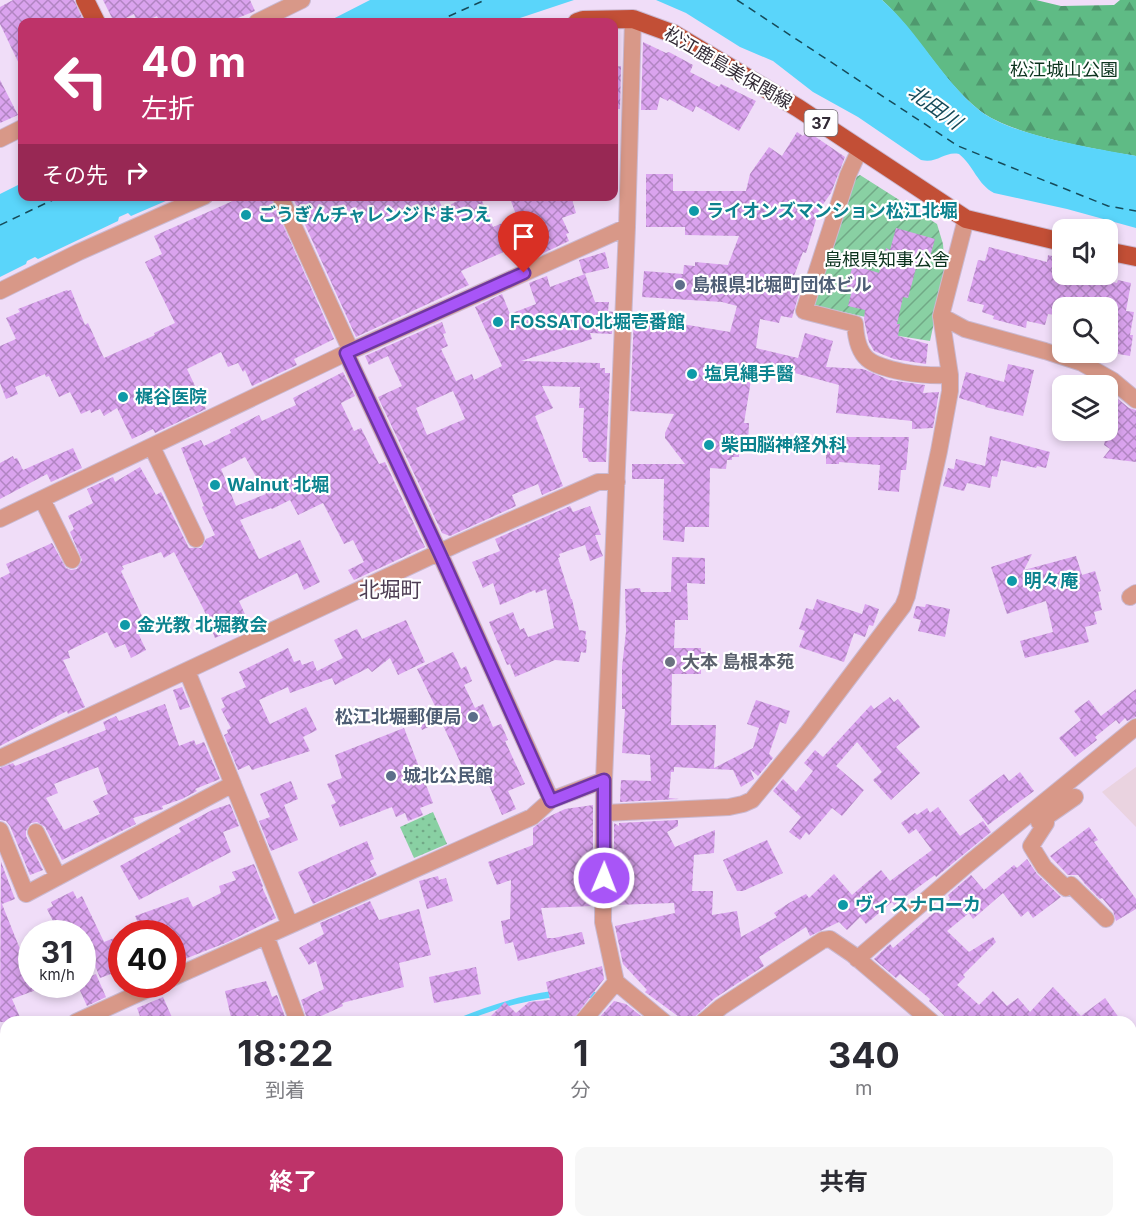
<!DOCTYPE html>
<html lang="ja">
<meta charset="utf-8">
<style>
:root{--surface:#fff;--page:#f7f7f7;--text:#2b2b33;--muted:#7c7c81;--accent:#be3369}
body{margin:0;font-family:Inter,"Noto Sans JP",sans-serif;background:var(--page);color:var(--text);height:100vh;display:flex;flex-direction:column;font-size:22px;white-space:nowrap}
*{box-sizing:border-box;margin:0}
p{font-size:20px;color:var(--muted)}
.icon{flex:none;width:33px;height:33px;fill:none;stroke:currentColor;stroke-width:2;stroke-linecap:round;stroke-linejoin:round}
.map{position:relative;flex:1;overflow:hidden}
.sheet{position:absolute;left:0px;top:1016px;width:1137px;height:212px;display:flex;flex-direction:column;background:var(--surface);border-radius:18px 18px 0 0;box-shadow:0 3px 9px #0003}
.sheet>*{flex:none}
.guide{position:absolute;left:18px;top:18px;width:600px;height:183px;border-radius:12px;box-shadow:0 3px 9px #0003;background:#be3369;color:#fff;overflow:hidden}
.fabs{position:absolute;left:1052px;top:219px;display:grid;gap:12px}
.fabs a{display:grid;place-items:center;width:66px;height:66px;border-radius:12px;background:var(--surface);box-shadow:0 3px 9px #0003;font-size:30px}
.speed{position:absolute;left:18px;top:920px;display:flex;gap:12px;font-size:30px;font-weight:700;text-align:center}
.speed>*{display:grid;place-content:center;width:78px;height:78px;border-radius:50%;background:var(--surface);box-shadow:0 3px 9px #0003;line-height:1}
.speed small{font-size:15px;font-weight:400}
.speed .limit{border:9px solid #d22;background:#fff;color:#111}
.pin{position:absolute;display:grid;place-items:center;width:51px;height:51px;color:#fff;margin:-62px -26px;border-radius:50% 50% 50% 0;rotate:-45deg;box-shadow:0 0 6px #0007}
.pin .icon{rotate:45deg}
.me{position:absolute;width:66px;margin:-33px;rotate:1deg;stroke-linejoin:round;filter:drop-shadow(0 0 4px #0008)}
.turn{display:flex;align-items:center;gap:21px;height:126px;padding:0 24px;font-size:27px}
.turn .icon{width:78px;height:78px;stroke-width:2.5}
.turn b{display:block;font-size:42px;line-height:51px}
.then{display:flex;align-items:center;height:57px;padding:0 24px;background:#0003;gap:12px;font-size:22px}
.eta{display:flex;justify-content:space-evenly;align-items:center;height:102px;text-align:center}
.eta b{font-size:36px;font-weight:700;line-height:42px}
.cta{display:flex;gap:12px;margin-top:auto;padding:12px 24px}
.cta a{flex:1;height:69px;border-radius:12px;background:var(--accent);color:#fff;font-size:24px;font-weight:700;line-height:69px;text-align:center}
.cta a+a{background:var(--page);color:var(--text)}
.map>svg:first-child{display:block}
.education{fill:#ead3e0}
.grass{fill:url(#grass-dots)}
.forest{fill:url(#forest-firs)}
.garden{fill:url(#garden-furrows)}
.water{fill:#5ad5fa}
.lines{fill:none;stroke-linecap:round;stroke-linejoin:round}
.ferry{stroke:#164b5a;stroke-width:1.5;stroke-dasharray:8 6;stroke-linecap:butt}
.building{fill:url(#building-cross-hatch);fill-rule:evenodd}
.minor-casing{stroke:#cab9d1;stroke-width:18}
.major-casing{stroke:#cab9d1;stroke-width:20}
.minor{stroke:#d89888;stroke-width:16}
.major{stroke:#c24f36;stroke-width:18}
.route-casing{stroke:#6d37a1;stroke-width:15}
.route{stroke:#a855f7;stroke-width:10}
.culture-dot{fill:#0f9aa8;stroke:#fff;stroke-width:2}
.service-dot{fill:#5c6f8a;stroke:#fff;stroke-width:2}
.worship-dot{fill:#6b7280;stroke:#fff;stroke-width:2}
.labels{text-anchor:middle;stroke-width:4.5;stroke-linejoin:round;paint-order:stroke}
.shield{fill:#fff;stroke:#706b72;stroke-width:1.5}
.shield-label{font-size:16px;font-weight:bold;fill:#332b36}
.street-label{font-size:18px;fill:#332b36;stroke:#fff}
.park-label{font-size:18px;fill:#0b331d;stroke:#fff}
.culture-label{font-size:18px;font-weight:bold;fill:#0d838f;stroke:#fff;text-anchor:start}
.service-label{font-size:18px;font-weight:bold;fill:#4e5e75;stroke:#fff;text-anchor:start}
.worship-label{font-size:18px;font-weight:bold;fill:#5b616d;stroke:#fff;text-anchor:start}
.water-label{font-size:20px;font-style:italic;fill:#164b5a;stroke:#fff}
.quarter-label{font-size:21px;fill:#4e3e54;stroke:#fff}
</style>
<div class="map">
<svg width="1136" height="1226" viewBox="0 0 1136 1226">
<defs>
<pattern id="grass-dots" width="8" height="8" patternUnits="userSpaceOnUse" patternTransform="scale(1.5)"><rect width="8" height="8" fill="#89d0a3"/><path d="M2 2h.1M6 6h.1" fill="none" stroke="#71a986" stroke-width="1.8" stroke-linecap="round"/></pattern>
<pattern id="forest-firs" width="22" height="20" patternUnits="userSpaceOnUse" patternTransform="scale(1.5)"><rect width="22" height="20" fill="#5fbb85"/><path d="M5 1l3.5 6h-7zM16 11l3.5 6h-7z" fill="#4f986e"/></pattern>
<pattern id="garden-furrows" width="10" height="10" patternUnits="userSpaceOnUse" patternTransform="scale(1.5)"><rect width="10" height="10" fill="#89d0a3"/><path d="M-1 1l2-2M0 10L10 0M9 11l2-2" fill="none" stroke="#71a986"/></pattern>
<pattern id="building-cross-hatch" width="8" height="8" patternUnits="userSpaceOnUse" patternTransform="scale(1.5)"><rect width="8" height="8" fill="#daa3ee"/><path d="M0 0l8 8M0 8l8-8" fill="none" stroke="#b185c2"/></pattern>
</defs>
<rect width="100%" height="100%" fill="#f0ddf8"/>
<path class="education" d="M1136,767V827L1102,792Z"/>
<path class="grass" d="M433,812L447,844L414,858L400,827Z"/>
<path class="forest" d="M882,0H1036L1061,6L1114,5L1120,0H1136V156C1095,149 1010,135 979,110C941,79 918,33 882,0Z"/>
<path class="garden" d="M860,175L937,224L943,244L945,272L930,341L887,334L888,322L812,305L850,180Z"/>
<path class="water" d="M370,0H574L508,22H327Z
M656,0H882C919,32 941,79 979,110C1011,136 1094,148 1136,156V228L1067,209L994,193C978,185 973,165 959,154C944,151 938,164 921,160L858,117L813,92L773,61L740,47L686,13Z
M22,183V196L175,197L131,216L128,213L119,217L118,221L38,259L35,257L27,261L26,264L0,277V194Z
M552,991L596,992L592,998C560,994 529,1000 498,1009C480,1015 468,1021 449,1022C482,1008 516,996 552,991Z"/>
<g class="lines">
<path class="ferry" d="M737,0L958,146L1108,206L1136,211
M436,22L485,0
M0,225L61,196"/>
</g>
<path class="building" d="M13,0H74L84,22H22V70L0,24V7Z
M103,0H250L255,11L228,22H160L157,16L144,22H137L134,14L118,22H114Z
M643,42L666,53L669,52L693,65L690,72L719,87L721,84L756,101L739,131L696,106L693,112L669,99L668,101L660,97L657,110H641Z
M621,66L620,109H614V67Z
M0,80L18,115L0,123Z
M807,131L845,157L831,193L819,210L806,253L803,252L794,276L803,280L792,318L781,316L779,323L760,319L756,348L798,358L805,333L833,341L826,367L863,369L889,380L925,385L923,393L939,392L933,428L912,429V421L836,413L839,385L780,369L779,374L753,368L744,423H749L748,446H744V452H739V457H732V460H727L726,469L710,468L709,527H685L684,542L663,540L664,479H632V464H685L665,438V433L674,414L630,411L634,316L730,332L737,306L722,302L642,297L644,271L683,274L684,265L695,266V262L728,265L739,236L685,235V227H646V174H673V191H746L750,174L769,147L782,156L797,132L803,136Z
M244,196H270L334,339L294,359L297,365L252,386L245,370L243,372L238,363L228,367L221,352L187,369L206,409L155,433L153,429L132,439L117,408L104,416L100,409L91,413L90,410L81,414L70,392L59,397L49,376L46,377L45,374L15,387L18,394L6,399L0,383V346L16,339L6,318L20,312L18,309L67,290L68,291L71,290L85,325L88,323L104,358L155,335L154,333L175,323L145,262L162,254L154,236Z
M292,196H437L443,209L466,196H480L493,227L517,217L509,196H571L576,213L562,218L569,233L566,234L569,241L533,258L526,242L461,271L469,285L356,337Z
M896,228L935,239L929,260L919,257L908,298L903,297L897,324H900L898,336L928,344L926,364L894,359L874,351L869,342L867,334L864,319L865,310L848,306L852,290L846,289L853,265L879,273L886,248L890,250Z
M989,247L1047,262L1048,255L1062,258V274H1080L1117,283L1118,280L1131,283L1126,311L1134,312L1130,335H1133L1130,356L1107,352V308H1062V316L1048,314L1045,325L1027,321L1026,328L993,319L994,316L982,312L984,305L967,301L978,260L985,261Z
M605,252L609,268L583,274L579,260Z
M585,274L595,302H609L608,311L613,312L612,334L590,333L592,339L521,361L600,363V368H605V373H610L606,462H589L587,458H583V452H582L584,408H579L580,387L542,386L553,408L535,416L563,486L542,495L538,484L512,495L516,506L450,536L442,533L378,397L402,386L388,356L369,365L365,356L442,322L446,333L443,334L448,346L441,349L456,381L472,374L474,380L502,366L475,307L502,294L510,314L536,304L529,283L547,276L550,287ZM453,391L465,419L427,435L416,408Z
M1008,364L1034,370L1023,416L985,407L986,406L959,398L966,372L1004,382Z
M343,372L355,396L341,403L354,431L361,428L379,464L385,462L425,547L354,580L348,570L364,562L353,540L344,544L323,503L298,515L290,500L272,509L271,508L240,520L259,559L300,540L320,582L304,590L297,573L239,601L249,623L215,638L204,610L174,552L164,558L161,552L122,566L124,569L121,571L149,631L139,635L146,650L131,658L125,644L115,648L107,632L68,651L70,658L63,660L85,707L68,714L67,711L0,746V578L10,573L6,564L52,543L66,568L71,570L77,569L82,560L70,532L74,529L68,516L93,503L87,489L113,477L115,482L140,467L156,495L161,492L189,548H201L206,539L215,535L202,507L204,506L181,448L201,440L204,446L231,433L230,430L259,415L262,421L296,405L293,398ZM245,457L266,494L236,506L221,469Z
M1107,390L1129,408L1136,410V462L1103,458L1110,449L1104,445L1107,431Z
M990,436L1050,452L1046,468L1037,466L1036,468L1001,460L997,477L992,476L990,488L967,483L964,491L943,486L948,468L954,469L956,459L985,466Z
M826,437H909L906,470H901L899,492L878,490L880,465L839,462V464H826Z
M73,448L82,468L51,482L47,474L0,499V463L13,456L14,459L17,458L23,470Z
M570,506L573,512L590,506L601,535H595L603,556L590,561L585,545L559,554L560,557L558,558L571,599H572L579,630L586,631L585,639L587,640L586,653L581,652L579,662L555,660L515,677L510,664L507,665L489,622L513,612L520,630L524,628L528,637L554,628L546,589L536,593L535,590L500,605L493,583L483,588L472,562L500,551L495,539Z
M1032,554L1024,570L1076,556L1082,575L1095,571L1101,591L1098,592L1102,610L1094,612L1097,624L1085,627L1089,642L1025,658L1020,641L1053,632L1046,601L1007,614L991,567Z
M672,557L705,558V584L687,583L688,620H675L674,648H701V652H710V666H701V674H672L671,725H716L714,768L753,748L759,728L747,724L756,700L790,711L786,724L780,722L769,754L773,758L758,776L750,769L754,779L741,787L733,770L674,767V772H671L669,798L679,799L620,802L621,780L651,781L650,755L622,753L625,709H622V667L626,632L625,589L640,588L641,592H671Z
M817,599L862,614L865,604L879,609L873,626L869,625L865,637L854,633L844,662L799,647L805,631L799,629L806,608L813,610Z
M926,604L950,609L945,637L918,631L921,620L913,618L916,606L925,607Z
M406,620L425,662L398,675L390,658L372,672L368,668L335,685L332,678L290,693L288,687L259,700L270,724L306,707L317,730L303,737L310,751L252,770L249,765L238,770L224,735L228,733L227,730L231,728L221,709L225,707L221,698L246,687L239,672L288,648L294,662L300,660L302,665L313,661L317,671L343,658L334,640L357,629L362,639Z
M453,652L461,669L466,666L472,681L464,685L475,708L483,704L493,727L501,724L508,740L505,741L525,784L508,791L516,809L502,815L483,772L468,779L441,721L422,730L415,715L435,706L417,669Z
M182,687L190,707L180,710L173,690Z
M1136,689V717L1127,721L1125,718L1119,724L1116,720L1095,737L1097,740L1075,757L1059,738L1081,720L1074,711L1089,700L1101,716Z
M890,697L894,702L898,699L920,727L896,747L920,773L891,800L873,780L882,772L857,742L836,766L864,790L842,816L832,808L809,835L806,832L800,840L789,832L801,817L773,791L783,779L796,792L813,771L804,763L815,750L823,757L871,705L874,709Z
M165,704L179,746L194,740L196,745L204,742L220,779L195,789L197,791L182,799L162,806L163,809L133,818L136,824L62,860L45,827L37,822L31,823L26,831V836L43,870L30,875L10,826L6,821L0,820V768L13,763L15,766L106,730L103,722L116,716L119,721ZM98,767L108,794L93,801L100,814L64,830L46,798L58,793L54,784Z
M404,728L433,803L420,808L423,815L408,821L405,813L396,817L392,807L340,827L331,805L336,803L327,784L342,778L335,755Z
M1020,772L1034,791L988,825L969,800L1004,774L1009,781Z
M291,781L298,799L284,805L298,840L271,851L259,821L270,817L260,794Z
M230,804L239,826L223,832L231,852L139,900L120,866L181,832L179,828L212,810Z
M593,805V906L541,908L547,938H554L582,932L585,944L518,961L513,942L505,944L501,921L510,919L511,880L497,885L488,862L533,845V828L546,818L565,809Z
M938,807L960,836L983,821L991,832L936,877L935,875L894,905L892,902L866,924L860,917L847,930L839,922L810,936L806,927L772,949L759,957L764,966L715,998L689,1022H686L645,992L647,990L623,964L615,926L675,913L674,903L614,905V823L619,826V823L678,820V826L667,832L675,847L715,830L714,853L694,855L692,891H713L712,915L737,911L741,937L777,917L774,913L789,903L806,894L809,898L834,874L852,895L881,870L890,881L932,850L916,829L909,834L901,823L915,813L917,815L927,808L930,813Z
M1089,827L1098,840L1094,842L1136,899V909L1116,921L1113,911L1102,898L1100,899L1085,884L1078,875H1068L1050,856Z
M767,840L783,873L743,891H737L723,860Z
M367,841L374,859L370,861L377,875L313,904L298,872Z
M1027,859L1037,874L1061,897L1033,918L1028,911L1021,917L1003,893L973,919L969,913L947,931L969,952L993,937L996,942L963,975L965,977L957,985L979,1005L993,991L1007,1006L1018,998L1030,1012L1053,987L1081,1016L1105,998L1122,1022H951L929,1001L930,999L900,974L896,978L874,959L890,944L893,948L950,899L948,895L971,875L984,890L1014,865L1017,868Z
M1,862L15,899L2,904L32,979V984L36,990L12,999L22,1022H0Z
M254,864L263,886L262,887L276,918L228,942L172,964V933H143L135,916L188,897L193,907L221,893L219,886L236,880L232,872Z
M438,876L439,880L446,878L453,901L427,909L419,881Z
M73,891L77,899L82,896L104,942L122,935V970L100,978L82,933H59L47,909L53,906L51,902Z
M370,901L379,920L419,909L431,955L399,963L404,987L342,1003L343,1006L308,1022L301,1000L324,989L316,961L309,965L299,948L324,934L320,923Z
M602,966L604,979L571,1022H485L505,1002L516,1013L529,1002L550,1000L546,982Z
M476,967L481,994L434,1003L429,977Z
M96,974L106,997L87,1006L77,984H82V980Z
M266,981L272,997L277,995L287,1022H253L259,1019L258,1015L232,1022L225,991Z
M163,997L174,1022H142L137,1008Z
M614,1001L626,1004L641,1016L636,1022H602L599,1018Z"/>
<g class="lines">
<defs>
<path id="minor" d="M257,22L302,0
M0,139L22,128
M860,149L848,175L804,311L855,324C857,360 870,365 903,372C920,375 933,376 950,375L941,316
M280,196L351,351
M966,219L941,316L965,329L1045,351L1082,363L1112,380L1136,400
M0,291L79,252L205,196
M346,353L440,554L551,800
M152,447L196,539
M42,499L72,560
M0,519L346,353L627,227
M1130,597L1136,593
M187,671L290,925
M0,758L457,544L598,482H617
M605,813L729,807L743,804L752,800L808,732L903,606L907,596L939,451L950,391V375
M1046,817V823L1031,846L1044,867L1066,888L1071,885L1106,919
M1039,822L1075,797
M0,830L26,894L233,784
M36,832L58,877
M266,936L298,1022
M857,959L968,864L1136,727
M172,978L532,817L551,800L604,780
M616,982L664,1022
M76,1022L159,984
M582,1022L616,982L603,922L604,780L627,227L633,19
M703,1022L721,1007L823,940L830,939L852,954L932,1022
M0,1056L6,1053
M1131,1121L1136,1120
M0,1176L6,1173
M1131,1212L1136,1216
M455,1221L460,1226
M880,1221L886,1226
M37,1226L46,1221
M386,1226L391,1221
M648,1226L654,1221
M758,1226L762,1221"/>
<path id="major" d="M85,0L96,22
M577,22L583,20L633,19L674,34L798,108L966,219L1062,242
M1107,251L1136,257"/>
</defs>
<use href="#minor" class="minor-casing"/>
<use href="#major" class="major-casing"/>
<use href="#minor" class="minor"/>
<use href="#major" class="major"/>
</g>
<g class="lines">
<defs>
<path id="route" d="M524,273L346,353L440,554L551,801L604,780V878"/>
</defs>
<use href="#route" class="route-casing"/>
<use href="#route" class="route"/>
</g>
<g class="culture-dot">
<circle cx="694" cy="211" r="6"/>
<circle cx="246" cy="215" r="6"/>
<circle cx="498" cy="322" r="6"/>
<circle cx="692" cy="374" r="6"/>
<circle cx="123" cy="397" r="6"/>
<circle cx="709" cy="445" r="6"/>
<circle cx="215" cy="485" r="6"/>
<circle cx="1012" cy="581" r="6"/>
<circle cx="125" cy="625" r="6"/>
<circle cx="843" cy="905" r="6"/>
</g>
<g class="service-dot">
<circle cx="680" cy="285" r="6"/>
<circle cx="473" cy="717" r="6"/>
<circle cx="391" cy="776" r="6"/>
</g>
<circle class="worship-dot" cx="670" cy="662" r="6"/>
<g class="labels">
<rect class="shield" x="804.5" y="110" width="33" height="26" rx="4.5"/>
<g class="shield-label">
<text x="821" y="129">37</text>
</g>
<g class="street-label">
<text transform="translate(728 68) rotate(30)" y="6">松江鹿島美保関線</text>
</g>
<g class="park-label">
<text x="1064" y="76">松江城山公園</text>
<text x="887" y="266">島根県知事公舎</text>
</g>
<g class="culture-label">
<text x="706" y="217">ライオンズマンション松江北堀</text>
<text x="258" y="221">ごうぎんチャレンジドまつえ</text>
<text x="510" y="328">FOSSATO北堀壱番館</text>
<text x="704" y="380">塩見縄手醫</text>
<text x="135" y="403">梶谷医院</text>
<text x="721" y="451">柴田脳神経外科</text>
<text x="227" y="491">Walnut 北堀</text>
<text x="1024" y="587">明々庵</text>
<text x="137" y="631">金光教 北堀教会</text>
<text x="855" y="911">ヴィスナローカ</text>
</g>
<g class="service-label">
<text x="692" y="291">島根県北堀町団体ビル</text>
<text x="461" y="723" text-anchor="end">松江北堀郵便局</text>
<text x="403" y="782">城北公民館</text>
</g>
<g class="worship-label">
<text x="682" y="668">大本 島根本苑</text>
</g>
<g class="water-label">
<text transform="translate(935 107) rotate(36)" y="7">北田川</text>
</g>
<g class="quarter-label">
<text x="390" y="597">北堀町</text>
</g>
</g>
</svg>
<div class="fabs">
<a><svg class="icon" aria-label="sound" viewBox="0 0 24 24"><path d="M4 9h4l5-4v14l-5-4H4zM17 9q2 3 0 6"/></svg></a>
<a><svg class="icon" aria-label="search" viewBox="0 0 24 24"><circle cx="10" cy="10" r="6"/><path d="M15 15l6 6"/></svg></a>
<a><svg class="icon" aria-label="layers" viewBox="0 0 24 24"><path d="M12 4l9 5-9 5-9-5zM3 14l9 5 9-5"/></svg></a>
</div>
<div class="speed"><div>31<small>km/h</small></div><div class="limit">40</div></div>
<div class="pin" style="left:524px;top:273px;background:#d93025"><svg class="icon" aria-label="arrive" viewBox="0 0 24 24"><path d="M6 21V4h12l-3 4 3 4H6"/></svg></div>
<svg class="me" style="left:604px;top:878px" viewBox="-20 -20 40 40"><circle r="17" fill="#a855f7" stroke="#fff" stroke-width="3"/><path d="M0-11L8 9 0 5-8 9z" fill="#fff"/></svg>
<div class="guide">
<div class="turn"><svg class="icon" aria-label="left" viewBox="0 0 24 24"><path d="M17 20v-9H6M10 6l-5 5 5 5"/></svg><div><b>40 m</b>左折</div></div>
<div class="then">その先<svg class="icon" aria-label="right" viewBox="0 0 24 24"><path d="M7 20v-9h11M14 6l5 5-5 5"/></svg></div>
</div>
<section class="sheet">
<div class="eta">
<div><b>18:22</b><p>到着</p></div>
<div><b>1</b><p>分</p></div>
<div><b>340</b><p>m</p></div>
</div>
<div class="cta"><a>終了</a><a>共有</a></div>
</section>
</div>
